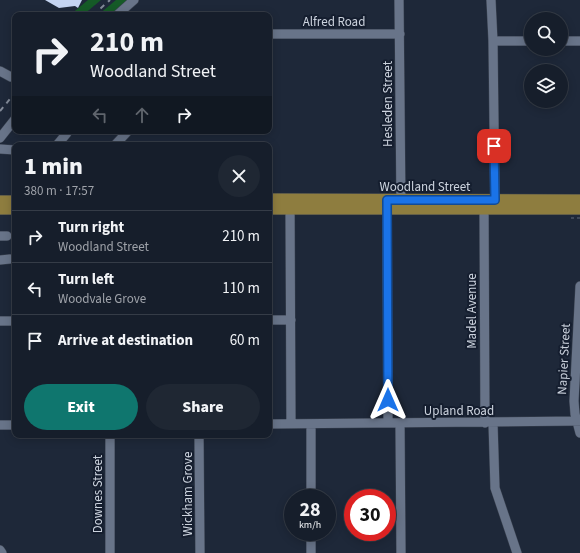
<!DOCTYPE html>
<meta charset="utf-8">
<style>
:root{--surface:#161e2b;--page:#1f2733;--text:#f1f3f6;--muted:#9ea2a9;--line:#353c47;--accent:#0f766e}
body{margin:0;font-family:"Source Sans 3",sans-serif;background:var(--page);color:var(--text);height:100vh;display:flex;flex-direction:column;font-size:15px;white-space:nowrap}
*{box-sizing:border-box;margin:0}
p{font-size:13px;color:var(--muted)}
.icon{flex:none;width:22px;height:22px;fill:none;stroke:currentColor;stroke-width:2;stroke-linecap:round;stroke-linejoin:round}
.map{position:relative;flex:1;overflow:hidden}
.panel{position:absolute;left:12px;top:142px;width:260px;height:296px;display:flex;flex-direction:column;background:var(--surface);border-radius:8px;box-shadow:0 2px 10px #0003,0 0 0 1px var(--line)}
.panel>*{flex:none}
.top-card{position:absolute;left:12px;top:12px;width:260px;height:122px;border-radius:8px;box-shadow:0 2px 10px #0003,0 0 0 1px var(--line);background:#161e2b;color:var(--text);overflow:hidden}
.tools{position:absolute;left:524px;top:12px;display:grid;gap:8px}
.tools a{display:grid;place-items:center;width:44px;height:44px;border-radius:50%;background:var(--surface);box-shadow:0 2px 10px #0003,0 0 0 1px var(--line);font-size:20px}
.speed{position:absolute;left:284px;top:489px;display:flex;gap:8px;font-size:20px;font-weight:700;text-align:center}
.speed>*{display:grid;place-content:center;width:52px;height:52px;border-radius:50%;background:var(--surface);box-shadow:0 2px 10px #0003,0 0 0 1px var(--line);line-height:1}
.speed small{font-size:10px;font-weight:400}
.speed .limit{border:6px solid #d22;background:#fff;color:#111}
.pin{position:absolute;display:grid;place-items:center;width:34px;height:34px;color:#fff;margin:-17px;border-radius:8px;box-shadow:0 2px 6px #0006}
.me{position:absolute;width:44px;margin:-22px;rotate:0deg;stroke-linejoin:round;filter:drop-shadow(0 0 3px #0008)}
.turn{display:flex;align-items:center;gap:14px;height:84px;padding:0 12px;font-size:18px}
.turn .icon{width:52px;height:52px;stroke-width:2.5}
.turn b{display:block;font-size:28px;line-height:34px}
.lanes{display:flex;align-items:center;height:38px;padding:0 12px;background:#0003;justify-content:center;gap:20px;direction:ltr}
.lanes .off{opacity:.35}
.round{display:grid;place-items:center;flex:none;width:42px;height:42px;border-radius:21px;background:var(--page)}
.overview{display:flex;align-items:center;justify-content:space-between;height:68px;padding:0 12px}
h1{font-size:24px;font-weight:800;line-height:30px}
.button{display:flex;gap:8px;margin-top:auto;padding:8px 12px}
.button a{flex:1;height:46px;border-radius:24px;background:var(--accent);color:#fff;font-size:16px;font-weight:800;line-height:46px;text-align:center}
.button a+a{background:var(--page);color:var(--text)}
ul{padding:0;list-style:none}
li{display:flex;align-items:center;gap:12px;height:52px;padding:0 12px;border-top:1px solid var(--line)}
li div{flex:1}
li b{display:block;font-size:15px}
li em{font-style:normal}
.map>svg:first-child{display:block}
.green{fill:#155a27}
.building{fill:#c4d4f1}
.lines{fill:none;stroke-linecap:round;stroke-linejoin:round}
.minor-casing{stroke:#3b4351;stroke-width:10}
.major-casing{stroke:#3b4351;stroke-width:12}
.path{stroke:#636b7a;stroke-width:1;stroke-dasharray:3 3;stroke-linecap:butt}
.minor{stroke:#687489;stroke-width:9}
.major{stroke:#8e7d3f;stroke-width:11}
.rail{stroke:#838b99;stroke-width:2;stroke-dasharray:5 5;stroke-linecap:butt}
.route-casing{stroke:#114b97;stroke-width:10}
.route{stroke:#1a73e8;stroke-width:7}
.labels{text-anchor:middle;stroke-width:4;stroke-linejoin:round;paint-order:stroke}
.street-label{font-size:13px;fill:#ccd3de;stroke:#151e2f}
</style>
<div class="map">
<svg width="580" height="553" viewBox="0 0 580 553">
<rect width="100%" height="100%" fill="#1e2839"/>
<path class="green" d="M88,0H101L83,15H70Z
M116,0H128L111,15H98Z"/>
<path class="building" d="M45,0H82L78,8L75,6L59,8Z"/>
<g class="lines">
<defs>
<path id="minor" d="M399,0L401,205
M491,0L493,41
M117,15L134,0
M269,34H400
M561,41H580
M0,71L11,77
M0,138L15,119
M57,145L67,133
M115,145L128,131
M0,149L15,150
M484,202L485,423
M387,203L388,423
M290,204L291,424
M495,205L493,41H531
M0,236H7
M0,260L10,259
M580,286L574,401L575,414L580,433
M269,320H291
M0,321H15
M400,423L401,553
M493,423L495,488L517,553
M269,424L580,421
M311,424V498
M0,425H15
M110,435V553
M199,435L200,553
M311,532V553
M0,550L2,553"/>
<path id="major" d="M269,199L580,200
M0,201H15
M0,209H15
M269,209H580"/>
</defs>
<use href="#minor" class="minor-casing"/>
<use href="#major" class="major-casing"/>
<path class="path" d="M571,218H580"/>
<use href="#minor" class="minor"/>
<use href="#major" class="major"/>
<path class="rail" d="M93,15L110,0
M0,111L15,93"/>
</g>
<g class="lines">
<defs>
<path id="route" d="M388,400L387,200H495L494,146"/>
</defs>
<use href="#route" class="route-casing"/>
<use href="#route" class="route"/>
</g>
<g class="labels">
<g class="street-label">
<text x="334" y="26">Alfred Road</text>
<text transform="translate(387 104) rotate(-90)" y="5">Hesleden Street</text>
<text x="425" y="191">Woodland Street</text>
<text transform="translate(471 311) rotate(-90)" y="5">Madel Avenue</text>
<text transform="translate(563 359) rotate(-87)" y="5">Napier Street</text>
<text x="459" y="415">Upland Road</text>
<text transform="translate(97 494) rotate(-90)" y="5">Downes Street</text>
<text transform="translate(187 494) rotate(-90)" y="5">Wickham Grove</text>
</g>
</g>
</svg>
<div class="tools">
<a><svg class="icon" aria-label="search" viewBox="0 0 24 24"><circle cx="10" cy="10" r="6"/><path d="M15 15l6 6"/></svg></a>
<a><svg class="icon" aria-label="layers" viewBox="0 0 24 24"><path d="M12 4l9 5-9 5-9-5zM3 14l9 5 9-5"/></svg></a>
</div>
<div class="speed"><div>28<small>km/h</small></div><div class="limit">30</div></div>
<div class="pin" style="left:494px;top:146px;background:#d93025"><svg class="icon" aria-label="arrive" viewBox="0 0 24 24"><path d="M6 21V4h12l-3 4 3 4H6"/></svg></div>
<svg class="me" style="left:388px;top:400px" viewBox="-20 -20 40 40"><path d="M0-17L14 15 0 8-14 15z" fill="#1a73e8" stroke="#fff" stroke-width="4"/></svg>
<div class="top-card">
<div class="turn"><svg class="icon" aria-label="right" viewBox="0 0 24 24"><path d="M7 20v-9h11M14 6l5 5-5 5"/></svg><div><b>210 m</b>Woodland Street</div></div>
<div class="lanes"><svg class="icon off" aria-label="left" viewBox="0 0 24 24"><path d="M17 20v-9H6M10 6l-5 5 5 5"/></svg><svg class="icon off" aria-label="ahead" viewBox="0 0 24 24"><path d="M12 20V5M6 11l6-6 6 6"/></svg><svg class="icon" aria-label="right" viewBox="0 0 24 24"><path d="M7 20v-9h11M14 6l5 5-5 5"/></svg></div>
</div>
<section class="panel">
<div class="overview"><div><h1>1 min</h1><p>380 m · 17:57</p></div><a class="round"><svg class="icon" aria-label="close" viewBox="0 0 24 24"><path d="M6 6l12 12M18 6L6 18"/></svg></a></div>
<ul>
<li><svg class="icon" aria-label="right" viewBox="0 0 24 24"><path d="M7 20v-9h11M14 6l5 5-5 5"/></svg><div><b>Turn right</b><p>Woodland Street</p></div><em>210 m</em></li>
<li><svg class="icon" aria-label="left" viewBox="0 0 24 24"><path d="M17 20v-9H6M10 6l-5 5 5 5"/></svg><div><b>Turn left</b><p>Woodvale Grove</p></div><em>110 m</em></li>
<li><svg class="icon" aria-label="arrive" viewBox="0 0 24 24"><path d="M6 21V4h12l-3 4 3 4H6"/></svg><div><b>Arrive at destination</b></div><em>60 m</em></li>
</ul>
<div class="button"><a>Exit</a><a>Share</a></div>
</section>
</div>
